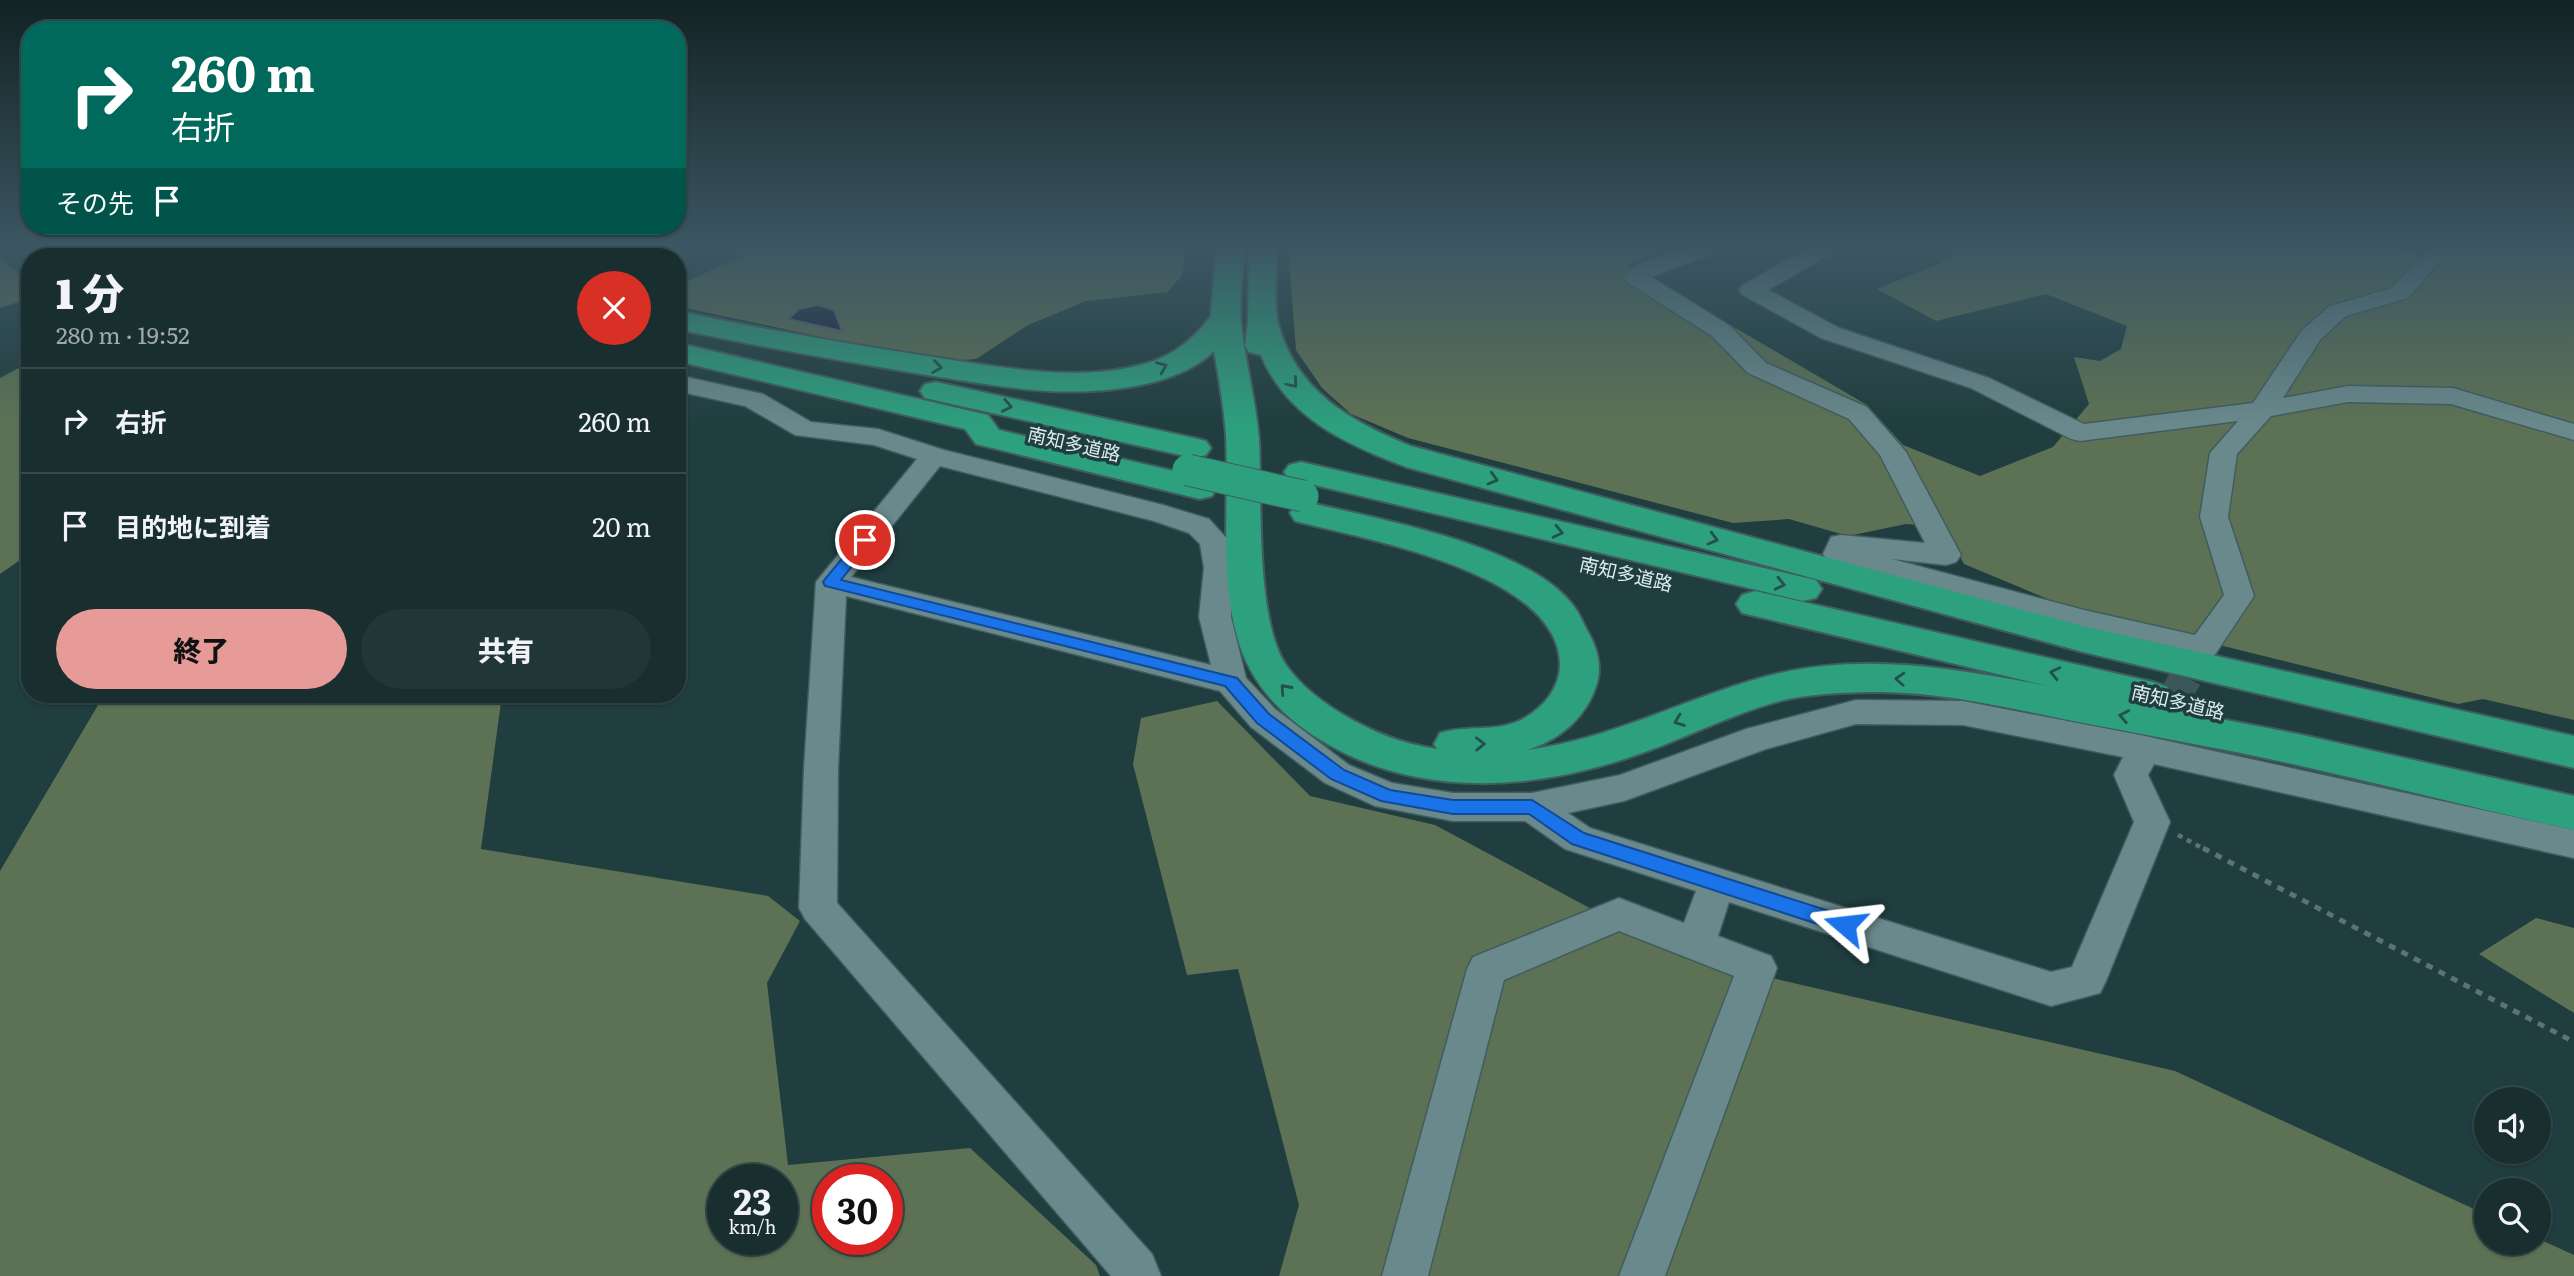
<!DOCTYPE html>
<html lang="ja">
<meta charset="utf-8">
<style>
:root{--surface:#182e2f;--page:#213637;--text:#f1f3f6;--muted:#9fa8aa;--line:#364a4b;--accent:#e69b98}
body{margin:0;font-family:Literata,"Noto Sans JP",serif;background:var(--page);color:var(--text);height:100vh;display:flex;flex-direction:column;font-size:26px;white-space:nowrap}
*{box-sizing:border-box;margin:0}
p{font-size:23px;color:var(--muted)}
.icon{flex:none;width:38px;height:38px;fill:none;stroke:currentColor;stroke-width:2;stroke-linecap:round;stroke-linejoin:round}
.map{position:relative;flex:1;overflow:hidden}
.panel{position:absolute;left:21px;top:248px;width:665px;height:455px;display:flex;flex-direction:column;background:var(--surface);border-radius:28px;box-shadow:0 2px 5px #0004,0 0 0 2px var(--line)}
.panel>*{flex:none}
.guide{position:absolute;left:21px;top:21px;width:665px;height:214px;border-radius:28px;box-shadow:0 2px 5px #0004,0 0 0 2px var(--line);background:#00695c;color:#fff;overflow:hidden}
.tools{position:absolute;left:2474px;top:1087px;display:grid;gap:14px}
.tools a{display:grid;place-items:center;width:77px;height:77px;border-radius:50%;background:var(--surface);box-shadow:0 2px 5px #0004,0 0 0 2px var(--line);font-size:35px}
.speed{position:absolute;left:707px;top:1164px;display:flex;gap:14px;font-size:35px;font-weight:700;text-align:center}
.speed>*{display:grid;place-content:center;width:91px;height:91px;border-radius:50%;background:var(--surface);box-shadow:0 2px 5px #0004,0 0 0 2px var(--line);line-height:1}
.speed small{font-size:18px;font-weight:400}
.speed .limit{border:10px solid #d22;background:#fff;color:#111}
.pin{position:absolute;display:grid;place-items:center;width:60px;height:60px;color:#fff;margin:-30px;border:4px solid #fff;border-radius:50%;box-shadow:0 2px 7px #0007}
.me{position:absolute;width:77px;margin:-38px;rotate:287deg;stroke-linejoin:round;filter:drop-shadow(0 0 5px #0008)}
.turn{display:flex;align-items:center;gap:24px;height:147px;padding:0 35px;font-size:32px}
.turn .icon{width:91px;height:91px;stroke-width:2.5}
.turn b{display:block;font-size:49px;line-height:60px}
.then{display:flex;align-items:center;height:66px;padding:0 35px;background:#0003;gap:14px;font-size:26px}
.round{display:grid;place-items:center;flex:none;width:74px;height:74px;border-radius:37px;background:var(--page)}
.head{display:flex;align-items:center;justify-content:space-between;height:119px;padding:0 35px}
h1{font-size:42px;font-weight:800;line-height:52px}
.action{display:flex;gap:14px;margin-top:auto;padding:14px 35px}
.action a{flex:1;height:80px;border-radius:42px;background:var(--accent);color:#111;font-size:28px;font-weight:800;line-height:80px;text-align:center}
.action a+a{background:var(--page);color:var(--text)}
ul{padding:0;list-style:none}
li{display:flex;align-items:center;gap:21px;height:105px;padding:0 35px;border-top:2px solid var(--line)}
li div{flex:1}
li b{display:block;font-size:26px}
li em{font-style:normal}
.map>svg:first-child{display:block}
.forest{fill:#5d7254;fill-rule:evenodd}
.water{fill:#1b2540;stroke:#556174;stroke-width:2}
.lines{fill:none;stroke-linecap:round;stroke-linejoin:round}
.minor-tunnel{stroke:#3c5759;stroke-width:32;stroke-dasharray:32 16;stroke-linecap:butt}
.minor-casing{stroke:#415c5e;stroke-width:3}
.motorway-casing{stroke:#415c5e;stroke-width:4}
.path-far1{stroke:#5b7476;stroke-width:4.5;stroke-dasharray:5 5;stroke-linecap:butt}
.path{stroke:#5b7476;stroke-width:5;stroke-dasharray:7 7;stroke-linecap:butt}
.minor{fill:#6a898c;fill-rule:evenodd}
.motorway{fill:#2da07e;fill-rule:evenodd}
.motorway-bridge-casing{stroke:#415c5e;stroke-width:33;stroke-linecap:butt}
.motorway-bridge{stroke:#2da07e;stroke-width:31}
.oneway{stroke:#23514c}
.route{fill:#1a73e8;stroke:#114b97;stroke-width:2}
.labels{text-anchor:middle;stroke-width:7;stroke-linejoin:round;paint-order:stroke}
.street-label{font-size:19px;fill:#ddedee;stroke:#203d3f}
</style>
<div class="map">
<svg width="2574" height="1276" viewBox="0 0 2574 1276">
<rect width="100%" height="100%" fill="#203d3f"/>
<path class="forest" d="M722,248H1186L1182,275L1168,292L1086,301L1028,325L976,359L937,362L677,306V286L742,256Z
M1288,248H1668L1628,265L1867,405L1903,445L1980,476L2053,447L2089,404L2074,357L2100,361L2121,349L2127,326L2046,294L1936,321L1877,289L1941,263L1955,248H2387L2444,258L2454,248H2574V720L2483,699L2458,704L2069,608L1964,564L1945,527L1906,524L1848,536L1789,519L1733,523L1408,438L1351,414L1322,388L1296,350Z
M0,258L30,284V298L0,308Z
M30,362V553L0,574V378Z
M104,695H502L481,849L768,896L800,921L767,983L788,1165L970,1148L1096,1265L1100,1276H0V871ZM723,1180H782V1239H723ZM828,1180H887V1239H828Z
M1217,701L1310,796L1435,825L1681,957L2175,1071L2487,1215V1242H2539V1239L2574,1255V1276H1279L1299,1205L1238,969L1187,975L1133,764L1141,718Z
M2536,918L2574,928V1013L2479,954Z"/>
<path class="water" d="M818,305L834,310L842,331L788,319L799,309Z"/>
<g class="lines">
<path class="minor-tunnel" d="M2146,746L2203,648"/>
<defs>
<path id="minor" d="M219,248C233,247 253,244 262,257C247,258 229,261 219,248Z
M1685,248H1717L1714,253L1651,277L1730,326L1766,363L1867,407L1906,452L1961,555L1956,562L1946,565L1892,559L2084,610L2195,635L2224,595L2200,517L2210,453L2238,421L2080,441L2071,439L1971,388L1821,338L1743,295L1739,290L1743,285L1808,248H1835L1832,253L1768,290L1839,328L1989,378L2084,424L2253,403L2302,330L2330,306L2392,288L2428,248H2451L2408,298L2346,316L2320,340L2283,398L2348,386L2453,388L2574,424V440L2451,404L2348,402L2271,416L2237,454L2228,517L2254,596L2214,656L2203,659L2084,632L1828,561L1823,554L1831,537L1841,535L1925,543L1880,455L1849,419L1748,373L1712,336L1627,282L1623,277L1642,262Z
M677,375L763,394L811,422L878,429L944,450L1163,505L1209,519L1229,541L1234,568L1231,617L1246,678L1275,709L1349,765L1392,783L1453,793H1532L1620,775L1746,729L1856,700L1963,701L2145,736L2574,830V858L2154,764L2148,775L2170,822L2106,981L2100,993L2051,1006L1729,902L1718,936L1771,956L1777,968L1665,1276H1619L1734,976L1619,931L1504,980L1428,1276H1382L1467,969L1473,957L1619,898L1684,923L1696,891L1565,849L1525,821H1453L1375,806L1325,783L1251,727L1220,691L846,596L838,769L837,903L1152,1254L1161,1276H1111L805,919L799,908L804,769L816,582L917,459L874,445L795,435L745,406L677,391ZM940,466L1154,521L1189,533L1200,544L1204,568L1199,617L1211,665L851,577ZM1856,724L1963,725L2123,757L2114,775L2134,822L2072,967L2051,972L1590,828L1568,813L1624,801L1766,749Z"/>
<path id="motorway" d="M309,248C325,248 351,242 361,257C345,258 317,263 309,248Z
M365,248C381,247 410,242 420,257C404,258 375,263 365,248Z
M1216,248H1244C1243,273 1239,298 1241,323C1245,362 1256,400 1259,439C1262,495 1255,619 1286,665C1300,685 1322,702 1342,714C1372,732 1402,744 1437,749L1434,744L1440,733C1465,725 1494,732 1519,721C1541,710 1560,690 1560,664C1558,572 1364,539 1295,521L1290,513L1295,505L1307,502C1380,520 1524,544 1572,604C1579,612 1583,623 1588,632C1597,648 1602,665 1597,683C1587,717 1560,740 1527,750C1612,739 1683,699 1764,677C1858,651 1954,668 2048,686L1742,613L1736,604L1742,595L1755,591L2153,682L2167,687L2173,697L2164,708L2298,734L2574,796V830C2481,810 2390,786 2297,765C2230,750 2162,738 2094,725C2024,712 1954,693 1882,692C1851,692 1818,693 1788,699C1737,711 1691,736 1642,753C1537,791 1417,800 1319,739C1278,713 1248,680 1236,633C1220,569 1229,501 1226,436C1224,407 1219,379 1214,351C1184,380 1132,389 1091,391C1038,394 985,384 933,376C847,362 762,347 677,329V311C762,329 847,344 933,357C1001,367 1077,383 1144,364C1173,356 1193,340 1211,316Z
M1249,248H1277C1277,270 1273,303 1278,323C1296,391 1350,421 1411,446L2083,626L2574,736V768L2083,652L1406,467C1346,444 1287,418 1261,355L1249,352L1245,346L1248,322Z
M677,343L988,415L999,430L1212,480L1217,488L1212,496L1200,499L976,444L965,429L677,361Z
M936,382L1194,438L1206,441L1211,448L1206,455L1194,458L925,398L920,391L925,384Z
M1301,462L1803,577L1816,580L1822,589L1816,598L1803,601L1289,479L1284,472L1289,465Z"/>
</defs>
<use href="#minor" class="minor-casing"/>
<use href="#motorway" class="motorway-casing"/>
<path class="path-far1" d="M2178,835L2206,850"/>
<path class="path" d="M2203,848L2574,1042"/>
<use href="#minor" class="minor"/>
<use href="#motorway" class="motorway"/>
<defs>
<path id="motorway-bridge" d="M1188,470L1303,496"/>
</defs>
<use href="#motorway-bridge" class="motorway-bridge-casing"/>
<use href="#motorway-bridge" class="motorway-bridge"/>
</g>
<defs><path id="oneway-chevron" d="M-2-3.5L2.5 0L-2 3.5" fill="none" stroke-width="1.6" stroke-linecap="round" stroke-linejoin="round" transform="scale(1.75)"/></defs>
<g class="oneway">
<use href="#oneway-chevron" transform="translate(937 367) rotate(8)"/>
<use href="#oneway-chevron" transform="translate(1162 367) rotate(-22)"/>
<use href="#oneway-chevron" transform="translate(1293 383) rotate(50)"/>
<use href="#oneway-chevron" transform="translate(1007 406) rotate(12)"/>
<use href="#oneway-chevron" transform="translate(1493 479) rotate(15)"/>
<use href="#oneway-chevron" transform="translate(1558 532) rotate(13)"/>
<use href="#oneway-chevron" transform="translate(1713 539) rotate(15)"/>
<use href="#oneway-chevron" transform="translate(1780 584) rotate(13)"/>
<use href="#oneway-chevron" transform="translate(2055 673) rotate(-167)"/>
<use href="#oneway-chevron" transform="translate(1900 679) rotate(-177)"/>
<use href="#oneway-chevron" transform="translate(1285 689) rotate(-132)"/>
<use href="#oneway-chevron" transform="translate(2124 716) rotate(-169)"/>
<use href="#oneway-chevron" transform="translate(1679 721) rotate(159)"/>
<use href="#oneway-chevron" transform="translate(1480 744) rotate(-1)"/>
</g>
<linearGradient id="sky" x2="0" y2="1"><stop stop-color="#122223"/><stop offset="0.58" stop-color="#3c5763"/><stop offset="1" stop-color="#3c5763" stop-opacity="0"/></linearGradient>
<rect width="2574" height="426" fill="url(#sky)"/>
<path class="route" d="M865,535L873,540L841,580L1237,678L1269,714L1344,770L1390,790L1453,800H1532L1584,833L1845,916L1852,919L1855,925L1852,930L1845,933L1572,844L1529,814H1453L1381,801L1331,779L1257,723L1225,686L825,586L823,582L825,579L860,537Z"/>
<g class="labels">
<g class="street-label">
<text transform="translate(1074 444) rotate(13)" y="7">南知多道路</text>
<text transform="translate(1626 574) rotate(13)" y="7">南知多道路</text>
<text transform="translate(2178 702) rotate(13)" y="7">南知多道路</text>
</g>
</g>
</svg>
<div class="tools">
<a><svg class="icon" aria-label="sound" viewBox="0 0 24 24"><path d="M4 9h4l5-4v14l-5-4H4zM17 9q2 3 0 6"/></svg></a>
<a><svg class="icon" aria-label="search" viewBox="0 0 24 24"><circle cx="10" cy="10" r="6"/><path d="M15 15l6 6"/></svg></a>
</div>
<div class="speed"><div>23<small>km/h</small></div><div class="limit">30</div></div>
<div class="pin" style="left:865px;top:540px;background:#d93025"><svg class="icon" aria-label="arrive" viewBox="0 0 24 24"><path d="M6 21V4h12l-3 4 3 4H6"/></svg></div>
<svg class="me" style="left:1845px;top:925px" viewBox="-20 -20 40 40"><path d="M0-17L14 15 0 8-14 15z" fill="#1a73e8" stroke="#fff" stroke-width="4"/></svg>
<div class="guide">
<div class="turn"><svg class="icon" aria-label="right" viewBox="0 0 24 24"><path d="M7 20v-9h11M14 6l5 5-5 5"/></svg><div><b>260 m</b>右折</div></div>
<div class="then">その先<svg class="icon" aria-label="arrive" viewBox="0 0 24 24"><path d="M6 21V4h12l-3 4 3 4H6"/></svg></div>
</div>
<section class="panel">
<div class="head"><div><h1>1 分</h1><p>280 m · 19:52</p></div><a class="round" style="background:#d93025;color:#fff"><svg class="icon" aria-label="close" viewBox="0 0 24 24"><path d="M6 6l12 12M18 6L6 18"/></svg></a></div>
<ul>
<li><svg class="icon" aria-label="right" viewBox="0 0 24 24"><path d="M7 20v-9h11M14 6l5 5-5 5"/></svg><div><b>右折</b></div><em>260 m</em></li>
<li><svg class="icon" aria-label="arrive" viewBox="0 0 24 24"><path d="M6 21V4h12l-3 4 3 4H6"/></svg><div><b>目的地に到着</b></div><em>20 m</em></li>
</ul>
<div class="action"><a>終了</a><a>共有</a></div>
</section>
</div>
